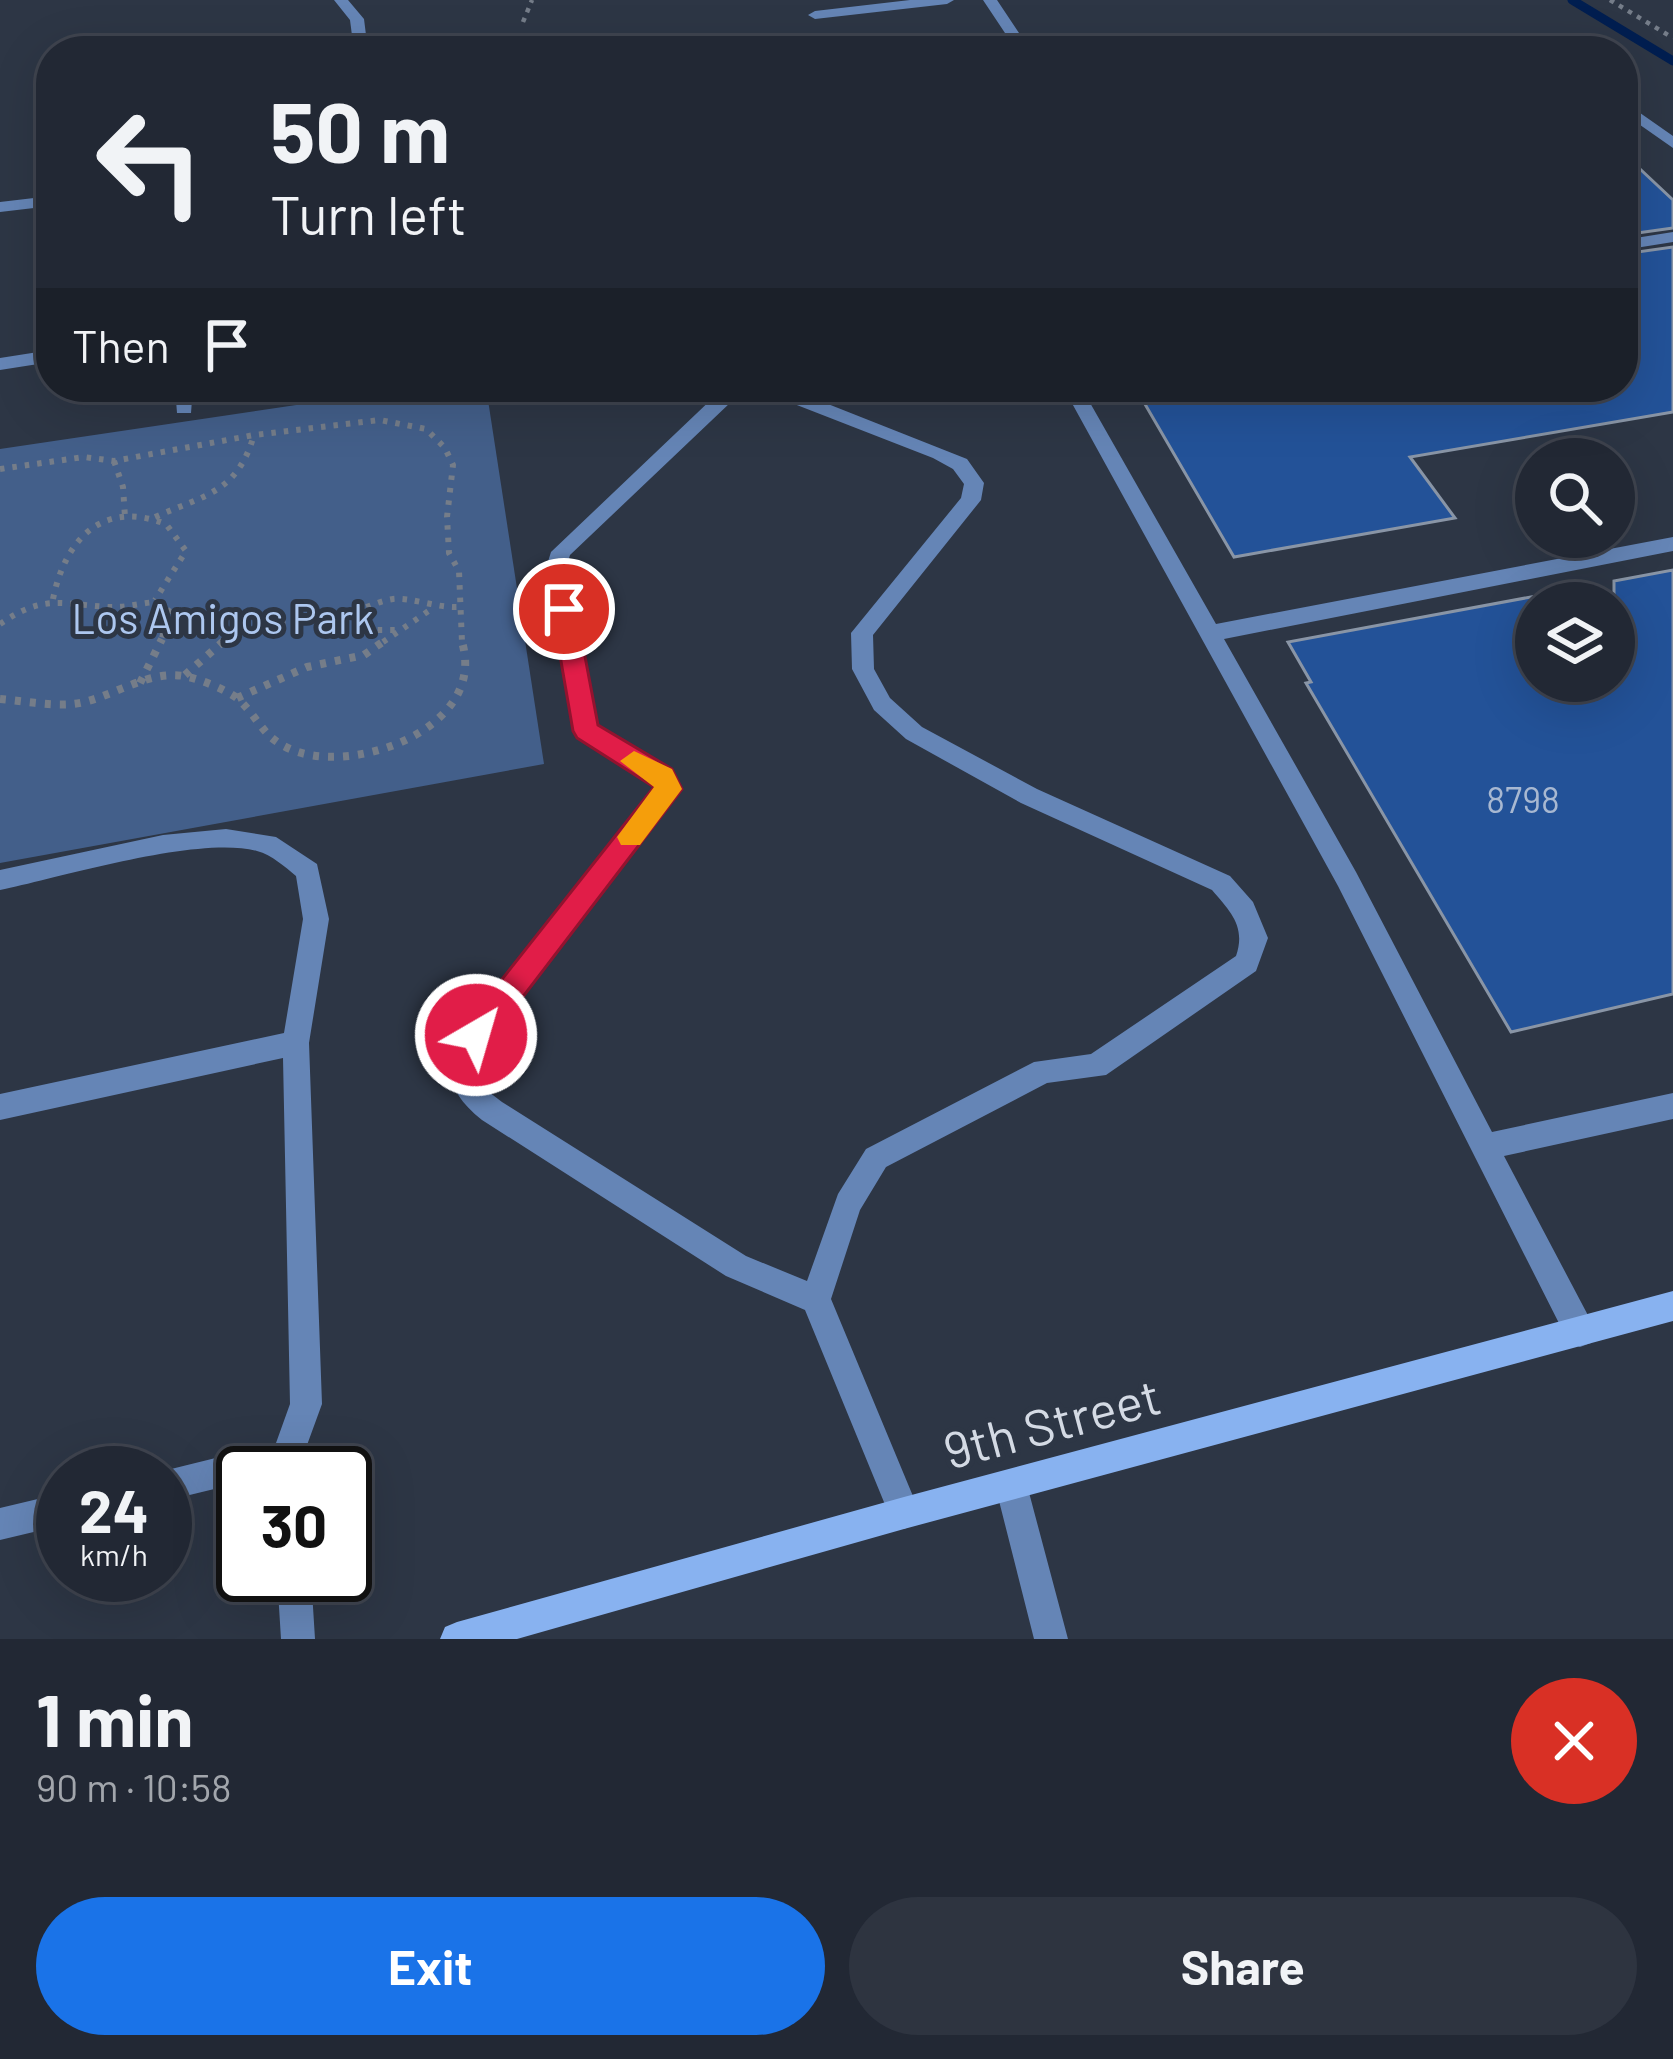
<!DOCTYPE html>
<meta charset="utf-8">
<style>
:root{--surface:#222834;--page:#2e3440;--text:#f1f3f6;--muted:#a2a6ac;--line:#3f444f;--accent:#1a73e8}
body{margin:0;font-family:Barlow,sans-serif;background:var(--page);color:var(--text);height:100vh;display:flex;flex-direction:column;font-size:45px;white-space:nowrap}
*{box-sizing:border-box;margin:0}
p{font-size:39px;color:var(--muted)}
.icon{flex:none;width:66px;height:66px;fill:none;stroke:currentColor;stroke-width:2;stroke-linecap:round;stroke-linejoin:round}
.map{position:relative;height:1639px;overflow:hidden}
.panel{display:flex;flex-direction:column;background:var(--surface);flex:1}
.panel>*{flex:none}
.guide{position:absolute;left:36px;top:36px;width:1602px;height:366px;border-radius:48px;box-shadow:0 12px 48px #0002,0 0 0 3px var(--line);background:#222834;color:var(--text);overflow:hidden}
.fabs{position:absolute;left:1515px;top:438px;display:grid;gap:24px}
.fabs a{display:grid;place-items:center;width:120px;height:120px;border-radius:50%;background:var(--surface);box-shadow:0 12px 48px #0002,0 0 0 3px var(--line);font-size:60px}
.speed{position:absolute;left:36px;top:1446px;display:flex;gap:24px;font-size:60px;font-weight:700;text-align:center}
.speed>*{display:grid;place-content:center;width:156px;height:156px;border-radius:50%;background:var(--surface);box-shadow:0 12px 48px #0002,0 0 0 3px var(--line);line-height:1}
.speed small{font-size:30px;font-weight:400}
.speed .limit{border:6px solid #111;border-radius:18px;background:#fff;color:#111}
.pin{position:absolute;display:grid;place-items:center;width:102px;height:102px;color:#fff;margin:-51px;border:6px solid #fff;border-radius:50%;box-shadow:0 3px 12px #0007}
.me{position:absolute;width:132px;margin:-66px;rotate:38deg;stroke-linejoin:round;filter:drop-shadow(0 0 9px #0008)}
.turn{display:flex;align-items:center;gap:42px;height:252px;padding:0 36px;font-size:54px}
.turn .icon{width:156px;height:156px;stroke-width:2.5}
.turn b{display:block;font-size:84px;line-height:102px}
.then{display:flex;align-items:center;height:114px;padding:0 36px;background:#0003;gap:24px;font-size:45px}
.round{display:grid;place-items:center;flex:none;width:126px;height:126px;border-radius:63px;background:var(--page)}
.head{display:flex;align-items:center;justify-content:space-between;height:204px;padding:0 36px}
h1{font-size:72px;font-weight:700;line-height:90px}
.cta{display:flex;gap:24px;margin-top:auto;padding:24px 36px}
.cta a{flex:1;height:138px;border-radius:72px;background:var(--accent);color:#fff;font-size:48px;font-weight:700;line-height:138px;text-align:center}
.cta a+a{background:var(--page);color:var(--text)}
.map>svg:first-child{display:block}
.green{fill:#435f8a}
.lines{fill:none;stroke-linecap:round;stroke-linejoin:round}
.stream{stroke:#001e50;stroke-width:9}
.building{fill:#235298;stroke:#8995a6;stroke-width:3}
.path-far2{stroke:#757d89;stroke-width:4.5;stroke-dasharray:4.5 6;stroke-linecap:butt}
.path-far1{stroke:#757d89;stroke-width:6;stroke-dasharray:4.5 8;stroke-linecap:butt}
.path{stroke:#757d89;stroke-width:8;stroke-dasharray:6 9;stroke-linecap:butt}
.lane{fill:#6585b6;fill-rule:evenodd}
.street{fill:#6585b6;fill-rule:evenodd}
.secondary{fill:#88b2f0;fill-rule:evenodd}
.route{fill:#e11d48;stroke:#92132f;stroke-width:3}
.slow{fill:#f59e0b}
.labels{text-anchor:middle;stroke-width:10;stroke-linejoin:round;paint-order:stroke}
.number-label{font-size:36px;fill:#a8b8d1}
.park-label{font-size:42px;fill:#adc7ef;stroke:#2d3645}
.near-street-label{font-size:51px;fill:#d4dae4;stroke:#2d3645}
</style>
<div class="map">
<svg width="1673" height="1639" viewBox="0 0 1673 1639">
<rect width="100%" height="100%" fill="#2d3645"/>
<path class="green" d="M418,387H486L544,764L0,863V449Z"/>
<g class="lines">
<path class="stream" d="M1572,0L1673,61"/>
</g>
<path class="building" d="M1623,153L1673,200V228L1623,235Z
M1673,247V412L1410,457L1455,518L1234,557L1135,387H1623V254Z
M1673,570V994L1511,1032L1306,683L1311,682L1288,642L1536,596V681H1614V581Z"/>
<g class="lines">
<path class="path-far2" d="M1610,0L1673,38
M523,22L532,0"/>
<path class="path-far1" d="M114,461L123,487L125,517
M0,469L84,457L114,461L254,435L380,420L426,429L445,448L453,465L447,517L449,553L459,571L462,642
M155,517C205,495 237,493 254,435
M53,599C65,540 102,499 166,524L186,551L155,600
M346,613L368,630H397
M0,624C44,594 60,604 109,607C125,608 140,603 156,602L169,611L161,642
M223,642C254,615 292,625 330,619C352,616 372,602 393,599C410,597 437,608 458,607
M383,642L433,608"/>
<path class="path" d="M185,675L226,639
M140,683L162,639
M237,698L307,667L364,655L387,639
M0,699C23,701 50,706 73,704C110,700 150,667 188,677C202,680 227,690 238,699C262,721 262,740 298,752C363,773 490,724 461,639"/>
<path class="lane" d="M334,0H348L364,19L368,51H354L350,20Z
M910,0H954L947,4L815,19L808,15L815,11Z
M983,0H997L1031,51H1017Z
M1479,47L1494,48L1496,51H1472Z
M1623,101L1673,136V148L1623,113Z
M1673,232V242L1623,250V240Z
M1063,387H1081L1216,624L1673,537V551L1224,639L1356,872L1492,1132L1673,1093V1119L1504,1156L1591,1321L1595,1332L1591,1343L1580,1347L1569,1343L1338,886Z
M226,829L276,837L317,864L329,919L309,1043L322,1404L303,1456L304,1473H243V1482L165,1501V1473H155L276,1443L290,1404L283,1058L0,1120V1094L284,1033L303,919L296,876C285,867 272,855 257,851C199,835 62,877 0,890V870L163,835Z
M1011,1469L1022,1474L1027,1485L1068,1639H1034L995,1485L1000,1474Z
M63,1493V1525L0,1540V1508Z
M277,1575H311L315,1639H281Z"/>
<path class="street" d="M51,196V206L0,212V202Z
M51,350V362L0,370V358Z
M175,387H193L191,413H177Z
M737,387H785L967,459L984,483L981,500L873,635L874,669L890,698L922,727L1037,789L1230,876L1253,902L1268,938L1256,971L1106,1075L1047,1083L886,1167L860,1210L831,1299L920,1513L915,1524L904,1529L893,1524L805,1310L726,1276L482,1120C444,1089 446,1070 466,1027L656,788L578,737L575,731L546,568L551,552L717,394ZM766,393L933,458L953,469L964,484L961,498L851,633L852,669L874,710L906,739L1021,803L1212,890C1231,912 1246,927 1236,956L1091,1054L1034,1062L866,1149L838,1194L807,1281L746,1256L502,1102L481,1086L479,1068L487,1041L681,789L670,770L597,726L566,568L570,555L731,402Z"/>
<path class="secondary" d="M1673,1291V1321L904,1529L517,1639H440L445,1627L457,1622L904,1497Z"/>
</g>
<path class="route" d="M564,600L576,609L598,725L672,769L682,789L486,1045L476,1049L465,1045L460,1035L465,1026L654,787L577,738L573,731L552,609Z"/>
<path class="slow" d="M634,751L672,769L682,789L640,845H621L617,837L654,787L620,761Z"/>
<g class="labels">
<g class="number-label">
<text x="1523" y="813">8798</text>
</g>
<g class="park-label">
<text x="223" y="634">Los Amigos Park</text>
</g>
<g class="near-street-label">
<text transform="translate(1052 1424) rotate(-15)" y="18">9th Street</text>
</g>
</g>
</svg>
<div class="fabs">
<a><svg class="icon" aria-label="search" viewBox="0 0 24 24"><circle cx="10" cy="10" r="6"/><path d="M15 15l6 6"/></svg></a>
<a><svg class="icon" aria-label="layers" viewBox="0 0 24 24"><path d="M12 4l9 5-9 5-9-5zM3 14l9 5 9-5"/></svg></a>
</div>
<div class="speed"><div>24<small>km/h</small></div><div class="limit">30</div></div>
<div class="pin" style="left:564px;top:609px;background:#d93025"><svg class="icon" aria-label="arrive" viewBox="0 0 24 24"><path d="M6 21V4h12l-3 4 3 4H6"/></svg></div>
<svg class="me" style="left:476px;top:1035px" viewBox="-20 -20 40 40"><circle r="17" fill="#e11d48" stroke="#fff" stroke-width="3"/><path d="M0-11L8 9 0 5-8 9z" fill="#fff"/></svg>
<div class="guide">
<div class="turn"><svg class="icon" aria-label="left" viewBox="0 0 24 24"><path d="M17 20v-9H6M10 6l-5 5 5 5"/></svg><div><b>50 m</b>Turn left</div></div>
<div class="then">Then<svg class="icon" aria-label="arrive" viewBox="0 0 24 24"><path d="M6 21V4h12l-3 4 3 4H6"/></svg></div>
</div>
</div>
<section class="panel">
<div class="head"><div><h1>1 min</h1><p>90 m · 10:58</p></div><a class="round" style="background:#d93025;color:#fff"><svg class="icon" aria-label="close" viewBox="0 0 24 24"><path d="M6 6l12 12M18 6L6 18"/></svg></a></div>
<div class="cta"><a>Exit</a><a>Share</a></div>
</section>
